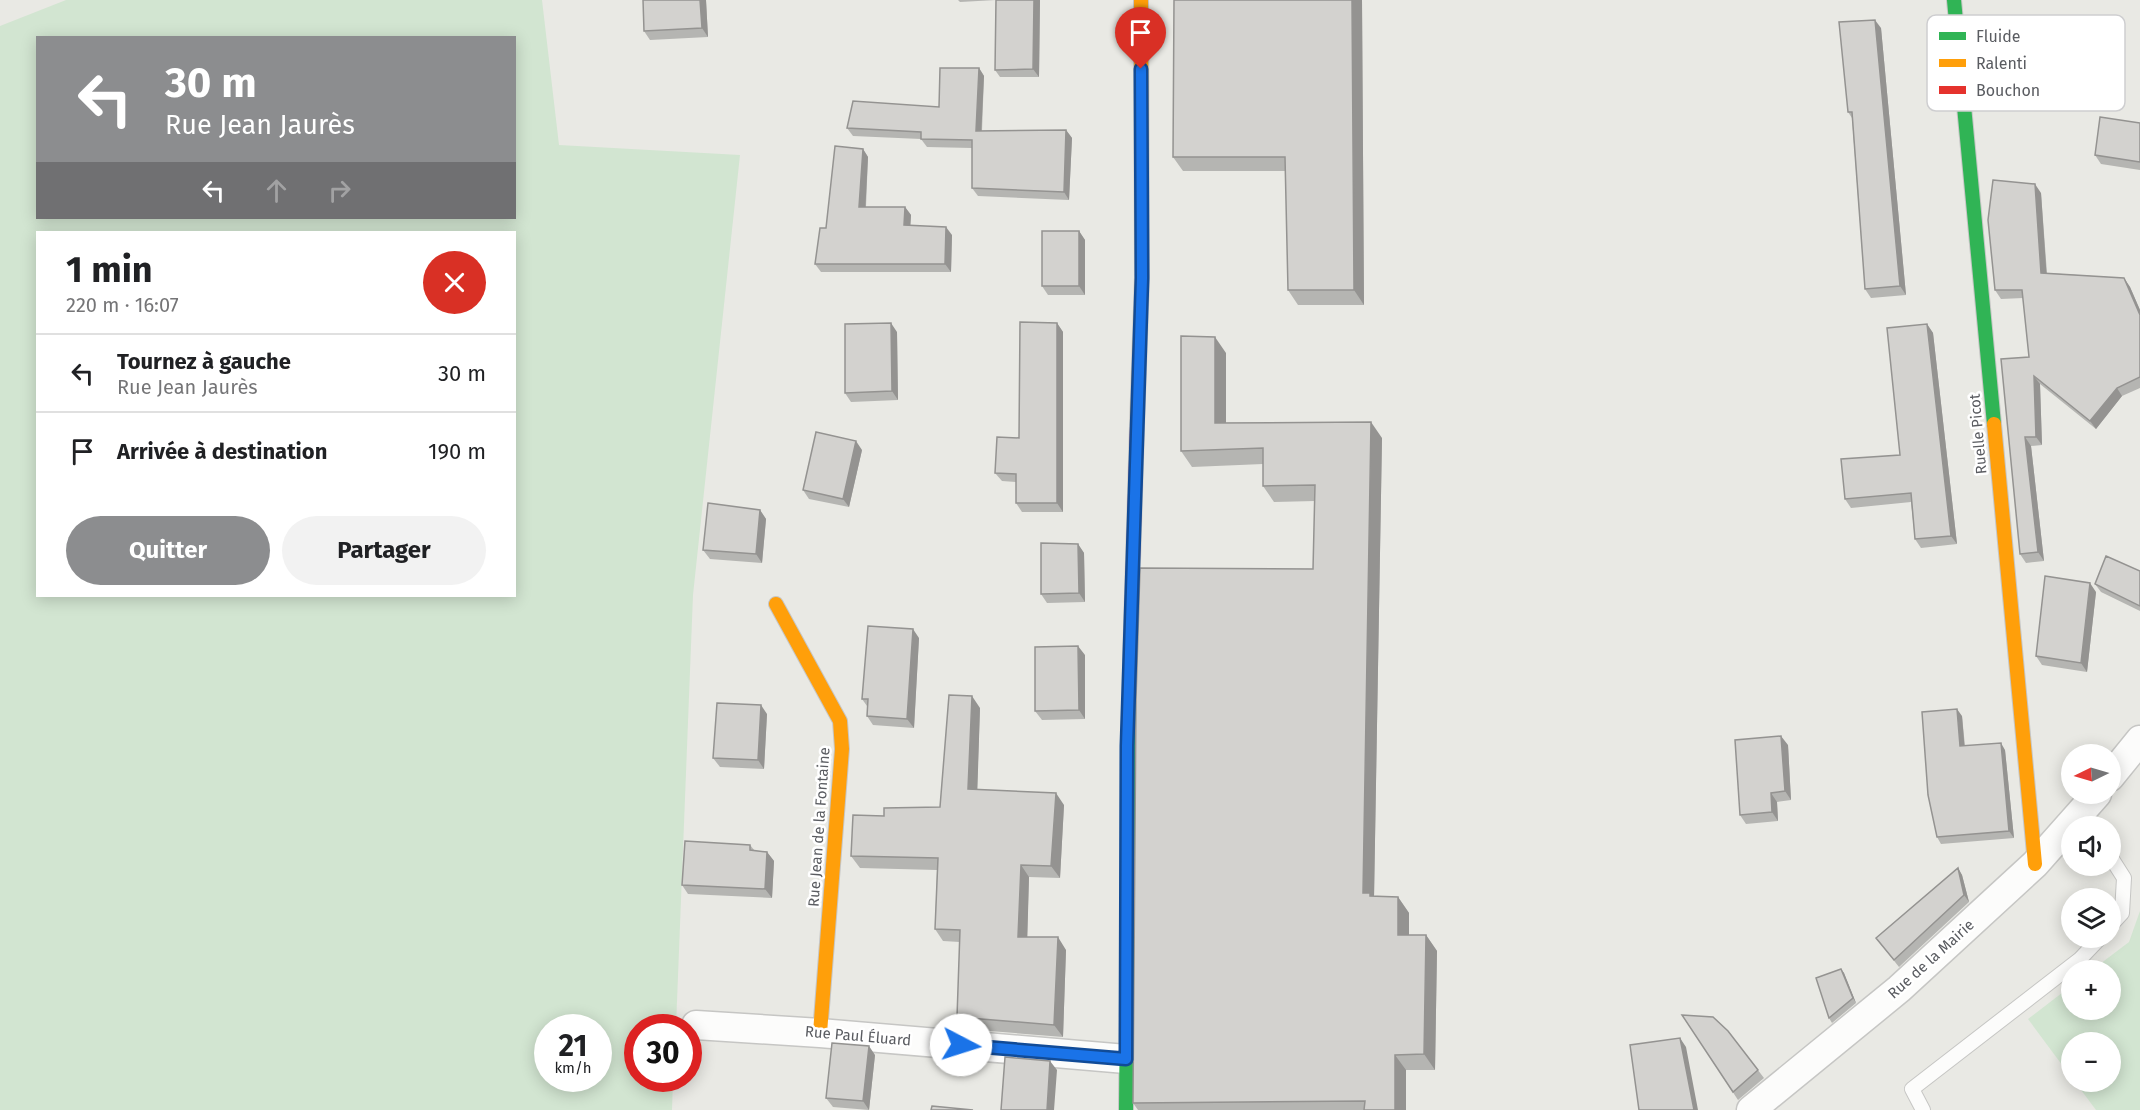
<!DOCTYPE html>
<html lang="fr">
<meta charset="utf-8">
<style>
:root{--surface:#fff;--page:#f2f2f2;--text:#202124;--muted:#757577;--line:#e0e0e0;--accent:#8c8d8f}
body{margin:0;font-family:"Fira Sans",sans-serif;background:var(--page);color:var(--text);height:100vh;display:flex;flex-direction:column;font-size:22px;white-space:nowrap}
*{box-sizing:border-box;margin:0}
p{font-size:20px;color:var(--muted)}
.icon{flex:none;width:33px;height:33px;fill:none;stroke:currentColor;stroke-width:2;stroke-linecap:round;stroke-linejoin:round}
.map{position:relative;flex:1;overflow:hidden}
.panel{position:absolute;left:36px;top:231px;width:480px;height:366px;display:flex;flex-direction:column;background:var(--surface);border-radius:0px;box-shadow:0 3px 15px #0003}
.panel>*{flex:none}
.banner{position:absolute;left:36px;top:36px;width:480px;height:183px;border-radius:0px;box-shadow:0 3px 15px #0003;background:#8c8d8f;color:#fff;overflow:hidden}
.needle{width:39px;rotate:265deg}
.controls{position:absolute;left:2061px;top:744px;display:grid;gap:12px}
.controls a{display:grid;place-items:center;width:60px;height:60px;border-radius:50%;background:var(--surface);box-shadow:0 3px 15px #0003;font-size:30px}
.speed{position:absolute;left:534px;top:1014px;display:flex;gap:12px;font-size:30px;font-weight:700;text-align:center}
.speed>*{display:grid;place-content:center;width:78px;height:78px;border-radius:50%;background:var(--surface);box-shadow:0 3px 15px #0003;line-height:1}
.speed small{font-size:15px;font-weight:400}
.speed .limit{border:9px solid #d22;background:#fff;color:#111}
.pin{position:absolute;display:grid;place-items:center;width:51px;height:51px;color:#fff;margin:-62px -26px;border-radius:50% 50% 50% 0;rotate:-45deg;box-shadow:0 0 6px #0007}
.pin .icon{rotate:45deg}
.me{position:absolute;width:66px;margin:-33px;rotate:95deg;stroke-linejoin:round;filter:drop-shadow(0 0 4px #0008)}
.turn{display:flex;align-items:center;gap:21px;height:126px;padding:0 30px;font-size:27px}
.turn .icon{width:78px;height:78px;stroke-width:2.5}
.turn b{display:block;font-size:42px;line-height:51px}
.lanes{display:flex;align-items:center;height:57px;padding:0 30px;background:#0003;justify-content:center;gap:30px;direction:ltr}
.lanes .off{opacity:.35}
.round{display:grid;place-items:center;flex:none;width:63px;height:63px;border-radius:32px;background:var(--page)}
.head{display:flex;align-items:center;justify-content:space-between;height:102px;padding:0 30px}
h1{font-size:36px;font-weight:700;line-height:45px}
.cta{display:flex;gap:12px;margin-top:auto;padding:12px 30px}
.cta a{flex:1;height:69px;border-radius:36px;background:var(--accent);color:#fff;font-size:24px;font-weight:700;line-height:69px;text-align:center}
.cta a+a{background:var(--page);color:var(--text)}
ul{padding:0;list-style:none}
li{display:flex;align-items:center;gap:18px;height:78px;padding:0 30px;border-top:2px solid var(--line)}
li div{flex:1}
li b{display:block;font-size:22px}
li em{font-style:normal}
.map>svg:first-child{display:block}
.green{fill:#d2e5d1;fill-rule:evenodd}
.lines{fill:none;stroke-linecap:round;stroke-linejoin:round}
.lane-casing{stroke:#c6c6c4;stroke-width:16}
.street-casing{stroke:#c6c6c4;stroke-width:31}
.fast-casing{stroke:#c6c6c5;stroke-width:16}
.slow-casing{stroke:#c6c6c5;stroke-width:16}
.jam-casing{stroke:#c6c6c5;stroke-width:16}
.lane{stroke:#fcfcfb;stroke-width:14}
.street{stroke:#fcfcfb;stroke-width:28}
.fast{stroke:#30b455;stroke-width:14}
.slow{stroke:#ff9f0a;stroke-width:14}
.jam{stroke:#e5322d;stroke-width:14}
.wall{fill:#b5b5b2}
.shaded-wall{fill:#949391}
.building{fill:#d3d2cf;stroke:#949391;stroke-width:1.5}
.route-casing{stroke:#114b97;stroke-width:15}
.route{stroke:#1a73e8;stroke-width:10}
.labels{text-anchor:middle;stroke-width:5;stroke-linejoin:round;paint-order:stroke}
.street-label{font-size:15px;fill:#5a5c61;stroke:#fff}
.key{fill:#fff;stroke:#ceced0;stroke-width:1.5}
.key-label{font-size:16px;fill:#5a5c61}
</style>
<div class="map">
<svg width="2140" height="1110" viewBox="0 0 2140 1110">
<rect width="100%" height="100%" fill="#e9e9e4"/>
<path class="green" d="M66,0H542L559,145L740,155L693,595L676,1027L638,1028V1078L673,1079L672,1110H0V26ZM38,38H514V218H38ZM38,232H514V596H38ZM548,1028H598V1078H548Z
M2140,911V1110H2096L2075,1082H2110V1042H2072L2071,1077L2028,1019L2071,986L2072,1010H2110V970H2092L2129,942Z"/>
<g class="lines">
<defs>
<path id="lane" d="M2110,856L2124,878L2122,913L2110,926
M1923,1110L1912,1089L2080,959L2100,938"/>
<path id="street" d="M2110,777L2140,740
M696,1025L820,1033L1126,1059
M1751,1110L1899,989L2035,864L2097,794"/>
<path id="fast" d="M1954,0L1994,424
M1126,1110L1130,662"/>
<path id="slow" d="M1994,424L2035,864
M1137,426L1142,277L1141,0
M776,604L840,721L842,749L820,1033"/>
<path id="jam" d="M1130,662L1137,426"/>
</defs>
<use href="#lane" class="lane-casing"/>
<use href="#street" class="street-casing"/>
<use href="#fast" class="fast-casing"/>
<use href="#slow" class="slow-casing"/>
<use href="#jam" class="jam-casing"/>
<use href="#lane" class="lane"/>
<use href="#street" class="street"/>
<use href="#fast" class="fast"/>
<use href="#slow" class="slow"/>
<use href="#jam" class="jam"/>
</g>
<path class="wall" d="M706,0L708,37L650,40L644,31Z
M958,0H1040L1039,77H1000L995,70L996,0L960,2Z
M1362,0L1364,305H1298L1288,290L1286,171H1183L1173,157Z
M1881,28L1906,295L1871,298L1865,289L1852,118L1848,112Z
M979,68L984,76L982,131L1066,130L1072,138L1069,200L978,196L972,188V148L927,147L921,139L853,136L847,128L939,107Z
M2140,123V170L2101,164L2095,155Z
M863,149L868,157L866,207H905L911,215L910,226L952,235L951,272H821L815,264L826,228Z
M2041,193L2047,273L2124,278L2130,287L2140,310V388L2122,396L2096,429L2040,384L2042,445L2031,446L2044,561L2026,563L2020,554L2029,357L2023,298L2001,299L1995,290Z
M1079,231L1085,240V295H1048L1042,286Z
M1057,323L1063,332V512H1022L1016,503V482L1002,481L995,473L1019,438Z
M1927,324L1933,333L1957,544L1921,548L1915,539L1911,502L1851,508L1845,499L1900,455Z
M897,332L898,400L851,402L845,393Z
M1226,353V423L1382,438L1374,896L1398,897L1409,913V935H1426L1437,951L1435,1070H1406V1110H1138L1133,1103L1313,569L1315,501L1274,502L1263,486V464L1192,467L1181,451Z
M862,450L849,507L809,499L803,490Z
M760,510L766,519L762,563L710,559L703,550Z
M1078,544L1084,553L1085,602L1047,603L1041,594Z
M2140,571V611L2101,592L2095,584Z
M2096,592L2087,672L2042,665L2036,656Z
M919,638L914,728L873,725L867,716V706L862,699Z
M1085,655V719L1042,720L1035,711Z
M980,708L977,789L1064,805L1060,878L1029,877L1027,937L1066,950L1063,1037L965,1029L957,1017L960,942L943,941L935,929L937,870L860,868L851,856L884,816L940,807Z
M767,714L764,769L720,767L713,758Z
M1962,716L1965,746L2005,750L2014,838L1941,844L1937,837Z
M1788,745L1791,800L1777,802L1778,821L1746,824L1740,815Z
M750,845L755,851L767,852L774,861L772,898L688,894L682,885Z
M1958,868L1962,875L1969,902L1899,967L1876,938Z
M1841,969L1844,973L1856,1003L1832,1023L1829,1018Z
M1682,1015L1728,1031L1764,1078L1738,1100Z
M875,1055L869,1110L833,1107L826,1098Z"/>
<path class="shaded-wall" d="M700,0H706L708,37L702,28Z
M1034,0H1040L1039,77L1033,69Z
M1352,0H1362L1364,305L1354,290Z
M1875,20L1881,28L1906,295L1900,286Z
M979,68L984,76L981,138L976,131Z
M1066,130L1072,138L1069,200L1064,192Z
M863,149L868,157L865,215L859,207Z
M2035,184L2041,193L2047,281L2041,273Z
M905,207L911,215L910,233L904,225Z
M946,227L952,235L951,272L945,264Z
M1079,231L1085,240V295L1079,286Z
M2124,278L2130,287L2140,310V315Z
M891,323L897,332L898,400L892,391Z
M1057,323L1063,332V512L1057,503Z
M1927,324L1933,333L1957,544L1951,536Z
M1215,337L1226,353V439L1215,423Z
M2034,376L2040,384L2042,445L2036,437Z
M2117,388L2122,396L2096,429L2090,421Z
M1371,422L1382,438L1374,899L1363,893Z
M2025,437L2031,446L2044,561L2038,552Z
M856,441L862,450L849,507L843,499Z
M760,510L766,519L762,563L756,554Z
M1078,544L1084,553L1085,602L1079,593Z
M2090,583L2096,592L2087,672L2081,663Z
M913,629L919,638L914,728L907,719Z
M1078,646L1085,655V719L1079,710Z
M972,696L980,708L977,801L968,789Z
M761,705L767,714L764,769L758,760Z
M1957,709L1962,716L1965,753L1960,746Z
M1781,736L1788,745L1791,800L1785,791Z
M2001,743L2005,750L2014,838L2009,831Z
M1056,793L1064,805L1060,878L1051,866Z
M1771,793L1777,802L1778,821L1772,812Z
M767,852L774,861L772,898L765,889Z
M1021,865L1029,877L1027,949L1018,937Z
M1958,868L1962,875L1969,902L1964,895Z
M1398,897L1409,913V950L1398,935Z
M1426,935L1437,951L1435,1070L1424,1054Z
M1058,937L1066,950L1063,1037L1054,1025Z
M1841,969L1844,973L1856,1003L1853,998Z
M1680,1038L1686,1047L1698,1110H1694Z
M869,1046L875,1055L869,1110L863,1101Z
M1395,1055L1406,1070V1110H1395Z
M1050,1061L1057,1070L1054,1110H1047Z"/>
<path class="building" d="M643,0H700L702,28L644,31Z
M996,0H1034L1033,69L995,70Z
M1174,0H1352L1354,290H1288L1285,157H1173Z
M1875,20L1900,286L1865,289L1852,112H1848L1839,22Z
M940,68H979L976,131L1066,130L1064,192L972,188V140L921,139V132L847,128L853,101L939,107Z
M2100,117L2140,123V162L2095,155Z
M835,146L863,149L859,207H905L904,225L946,227L945,264H815L820,228H826Z
M1993,180L2035,184L2041,273L2124,278L2140,315V377L2117,388L2090,421L2034,376L2036,437H2025L2038,552L2020,554L2001,359L2029,357L2022,290H1995L1988,220Z
M1042,231H1079V286H1042Z
M1020,322L1057,323V503H1016V474L995,473L997,437L1019,438Z
M891,323L892,391L845,393V324Z
M1927,324L1951,536L1915,539L1911,493L1845,499L1841,459L1900,455L1887,328Z
M1181,336L1215,337V423L1371,422L1363,893H1370V896L1398,897V935H1426L1424,1054L1395,1055V1110H1364L1365,1101L1133,1103L1136,699L1140,568L1313,569L1315,485L1263,486V448L1181,451Z
M816,432L856,441L843,499L803,490Z
M708,503L760,510L756,554L703,550Z
M1041,543L1078,544L1079,593L1041,594Z
M2106,556L2140,571V606L2095,584Z
M2045,576L2090,583L2081,663L2036,656Z
M868,626L913,629L907,719L867,716L868,699H862Z
M1078,646L1079,710L1035,711V647Z
M949,695L972,696L968,789L1056,793L1051,866L1021,865L1018,937H1058L1054,1025L957,1017L960,930L935,929L938,858L851,856L853,815L884,816V808L940,807Z
M717,703L761,705L758,760L713,758Z
M1957,709L1960,746L2001,743L2009,831L1937,837L1928,795L1922,712Z
M1781,736L1785,791L1771,793L1772,812L1740,815L1735,740Z
M685,841L750,845V850L767,852L765,889L682,885Z
M1958,868L1964,895L1894,960L1876,938Z
M1841,969L1853,998L1829,1018L1816,978Z
M1682,1015L1713,1017L1728,1031L1758,1070L1733,1092Z
M1680,1038L1694,1110H1639L1630,1045Z
M832,1043L869,1046L863,1101L826,1098Z
M1005,1057L1050,1061L1047,1110H1001Z
M932,1106L973,1110H931Z"/>
<g class="lines">
<defs>
<path id="route" d="M961,1045L1126,1059L1127,746L1142,278L1141,69"/>
</defs>
<use href="#route" class="route-casing"/>
<use href="#route" class="route"/>
</g>
<g class="labels">
<g class="street-label">
<text transform="translate(1978 434) rotate(-95)" y="5">Ruelle Picot</text>
<text transform="translate(819 827) rotate(-86)" y="5">Rue Jean de la Fontaine</text>
<text transform="translate(1931 959) rotate(-42)" y="5">Rue de la Mairie</text>
<text transform="translate(858 1036) rotate(5)" y="5">Rue Paul Éluard</text>
</g>
</g>
<rect x="1927" y="15" width="198" height="96" rx="9" class="key"/>
<rect x="1939" y="32" width="27" height="8" fill="#30b455"/>
<rect x="1939" y="59" width="27" height="8" fill="#ff9f0a"/>
<rect x="1939" y="86" width="27" height="8" fill="#e5322d"/>
<g class="key-label">
<text x="1976" y="42">Fluide</text>
<text x="1976" y="69">Ralenti</text>
<text x="1976" y="96">Bouchon</text>
</g>
</svg>
<div class="controls">
<a><svg class="needle" viewBox="-14 -14 28 28"><path d="M0-13l5 13h-10z" fill="#e53935"/><path d="M0 13l5-13h-10z" fill="#757577"/></svg></a>
<a><svg class="icon" aria-label="sound" viewBox="0 0 24 24"><path d="M4 9h4l5-4v14l-5-4H4zM17 9q2 3 0 6"/></svg></a>
<a><svg class="icon" aria-label="layers" viewBox="0 0 24 24"><path d="M12 4l9 5-9 5-9-5zM3 14l9 5 9-5"/></svg></a>
<a>+</a>
<a>−</a>
</div>
<div class="speed"><div>21<small>km/h</small></div><div class="limit">30</div></div>
<div class="pin" style="left:1141px;top:69px;background:#d93025"><svg class="icon" aria-label="arrive" viewBox="0 0 24 24"><path d="M6 21V4h12l-3 4 3 4H6"/></svg></div>
<svg class="me" style="left:961px;top:1045px" viewBox="-20 -20 40 40"><circle r="19" fill="#fff"/><path d="M0-13L10 11 0 6-10 11z" fill="#1a73e8"/></svg>
<div class="banner">
<div class="turn"><svg class="icon" aria-label="left" viewBox="0 0 24 24"><path d="M17 20v-9H6M10 6l-5 5 5 5"/></svg><div><b>30 m</b>Rue Jean Jaurès</div></div>
<div class="lanes"><svg class="icon" aria-label="left" viewBox="0 0 24 24"><path d="M17 20v-9H6M10 6l-5 5 5 5"/></svg><svg class="icon off" aria-label="ahead" viewBox="0 0 24 24"><path d="M12 20V5M6 11l6-6 6 6"/></svg><svg class="icon off" aria-label="right" viewBox="0 0 24 24"><path d="M7 20v-9h11M14 6l5 5-5 5"/></svg></div>
</div>
<section class="panel">
<div class="head"><div><h1>1 min</h1><p>220 m · 16:07</p></div><a class="round" style="background:#d93025;color:#fff"><svg class="icon" aria-label="close" viewBox="0 0 24 24"><path d="M6 6l12 12M18 6L6 18"/></svg></a></div>
<ul>
<li><svg class="icon" aria-label="left" viewBox="0 0 24 24"><path d="M17 20v-9H6M10 6l-5 5 5 5"/></svg><div><b>Tournez à gauche</b><p>Rue Jean Jaurès</p></div><em>30 m</em></li>
<li><svg class="icon" aria-label="arrive" viewBox="0 0 24 24"><path d="M6 21V4h12l-3 4 3 4H6"/></svg><div><b>Arrivée à destination</b></div><em>190 m</em></li>
</ul>
<div class="cta"><a>Quitter</a><a>Partager</a></div>
</section>
</div>
